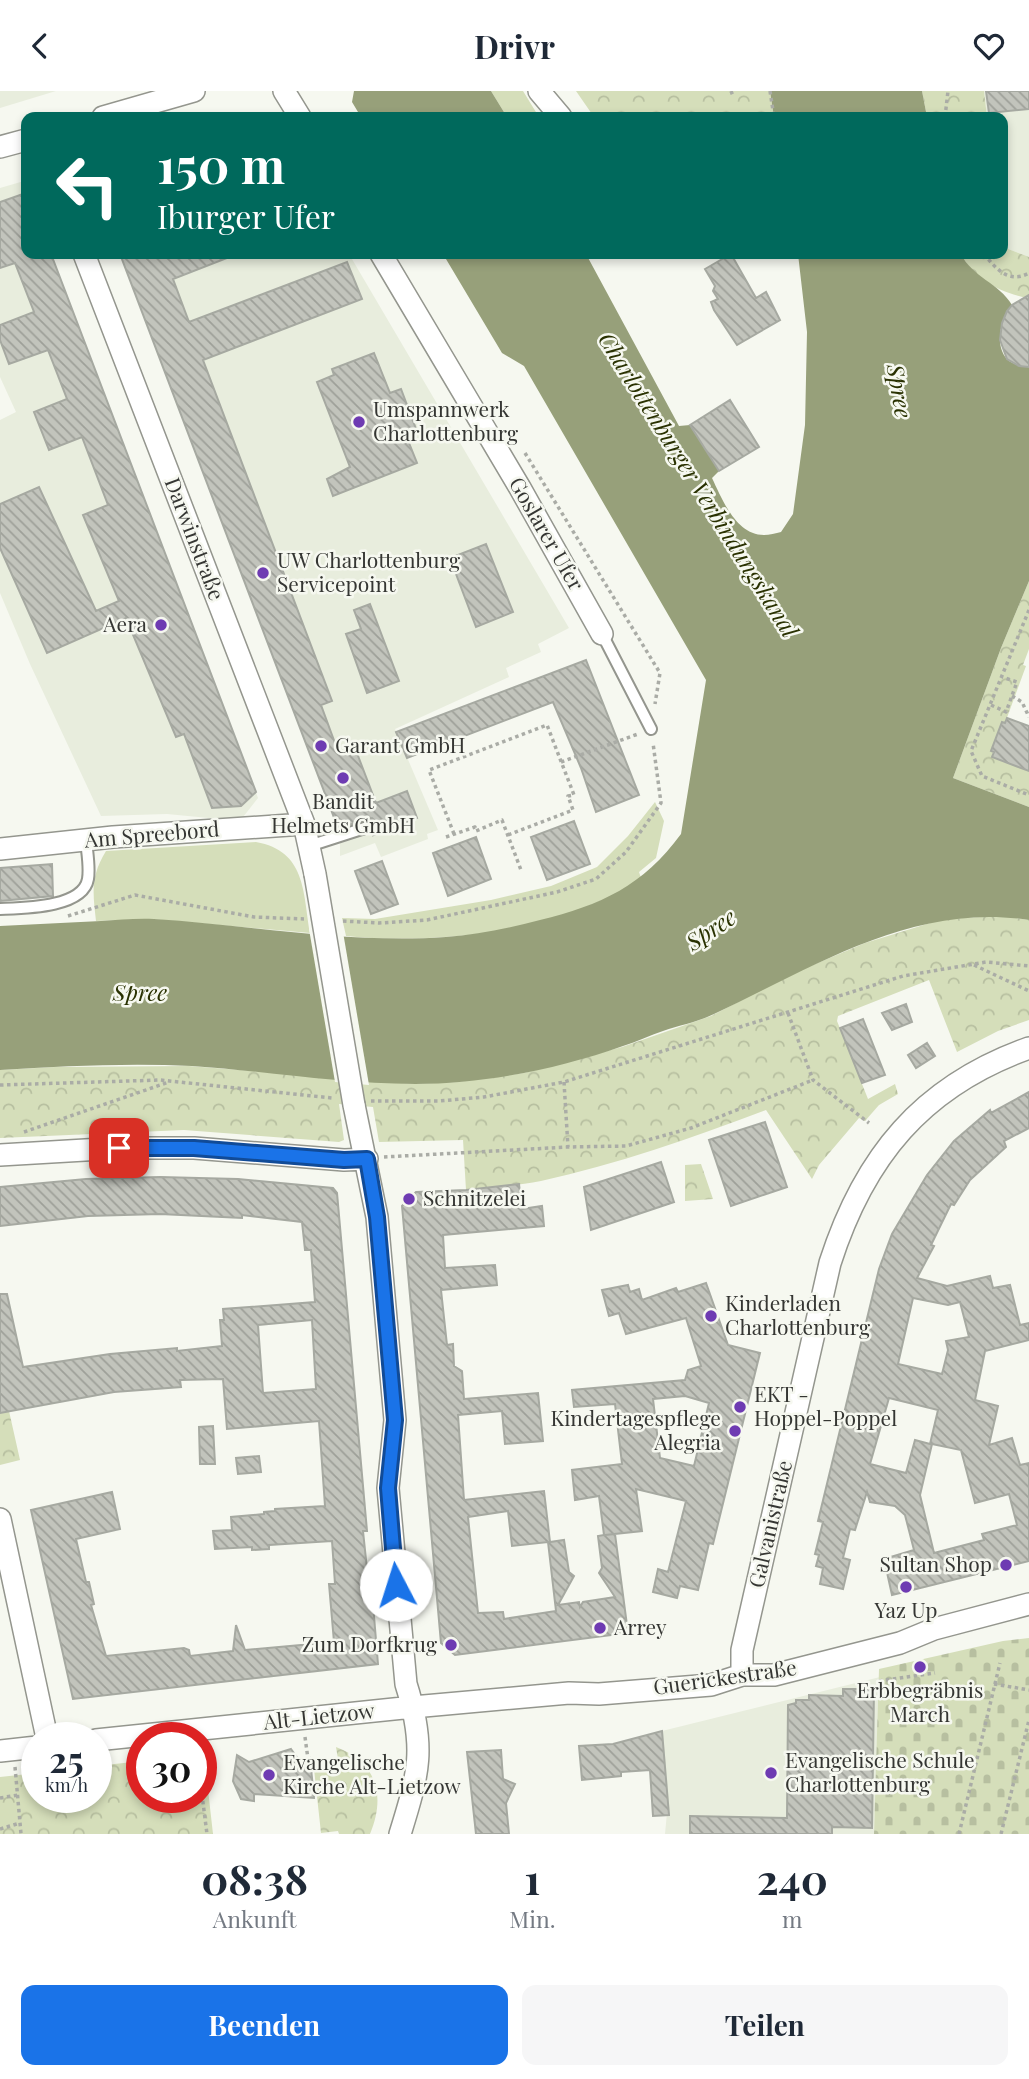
<!DOCTYPE html>
<html lang="de">
<meta charset="utf-8">
<style>
:root{--surface:#fff;--page:#f6f6f7;--text:#1f2937;--muted:#747a83;--accent:#1a73e8}
body{margin:0;font-family:"Playfair Display",serif;background:var(--page);color:var(--text);height:100vh;display:flex;flex-direction:column;font-size:26px;white-space:nowrap}
*{box-sizing:border-box;margin:0}
p{font-size:23px;color:var(--muted)}
.icon{flex:none;width:38px;height:38px;fill:none;stroke:currentColor;stroke-width:2;stroke-linecap:round;stroke-linejoin:round}
.map{position:relative;height:1743px;overflow:hidden}
.side{display:flex;flex-direction:column;background:var(--surface);flex:1}
.side>*{flex:none}
.guide{position:absolute;left:21px;top:21px;width:987px;height:147px;border-radius:14px;box-shadow:0 4px 10px #0003;background:#00695c;color:#fff;overflow:hidden}
.speed{position:absolute;left:21px;top:1631px;display:flex;gap:14px;font-size:35px;font-weight:700;text-align:center}
.speed>*{display:grid;place-content:center;width:91px;height:91px;border-radius:50%;background:var(--surface);box-shadow:0 4px 10px #0003;line-height:1}
.speed small{font-size:18px;font-weight:400}
.speed .limit{border:10px solid #d22;background:#fff;color:#111}
.pin{position:absolute;display:grid;place-items:center;width:60px;height:60px;color:#fff;margin:-30px;border-radius:14px;box-shadow:0 4px 10px #0006}
.me{position:absolute;width:77px;margin:-38px;rotate:355deg;stroke-linejoin:round;filter:drop-shadow(0 0 5px #0008)}
.turn{display:flex;align-items:center;gap:24px;height:147px;padding:0 21px;font-size:32px}
.turn .icon{width:91px;height:91px;stroke-width:2.5}
.turn b{display:block;font-size:49px;line-height:60px}
.eta{display:flex;justify-content:space-evenly;align-items:center;height:119px;text-align:center}
.eta b{font-size:42px;font-weight:700;line-height:49px}
.button{display:flex;gap:14px;margin-top:auto;padding:14px 21px}
.button a{flex:1;height:80px;border-radius:14px;background:var(--accent);color:#fff;font-size:28px;font-weight:700;line-height:80px;text-align:center}
.button a+a{background:var(--page);color:var(--text)}
header{display:flex;justify-content:space-between;align-items:center;height:91px;padding:0 21px;background:var(--surface);font-size:32px;font-weight:700}
.map>svg:first-child{display:block}
.built{fill:#e8eddd}
.green{fill:#d5deba}
.forest{fill:url(#forest-crowns)}
.cemetery{fill:url(#cemetery-stones)}
.water{fill:#97a07a}
.pier{fill:#f6f8f0}
.building{fill:url(#building-back-hatch);stroke:#a6a9a1;stroke-width:2;fill-rule:evenodd}
.lines{fill:none;stroke-linecap:round;stroke-linejoin:round}
.service-casing{stroke:#94968e;stroke-width:14}
.minor-casing{stroke:#94968e;stroke-width:24}
.path{stroke:#aaaca6;stroke-width:3.5;stroke-dasharray:3.5 3.5;stroke-linecap:butt}
.service{stroke:#fff;stroke-width:10}
.minor{stroke:#fff;stroke-width:21}
.minor-bridge-casing{stroke:#94968e;stroke-width:24;stroke-linecap:butt}
.minor-bridge{stroke:#fff;stroke-width:21}
.route-casing{stroke:#114b97;stroke-width:18}
.route{stroke:#1a73e8;stroke-width:12}
.poi-dot{fill:#6e3bb2;stroke:#f6f8f0;stroke-width:2.5}
.labels{text-anchor:middle;stroke-width:5;stroke-linejoin:round;paint-order:stroke}
.poi-label{font-size:21px;fill:#353633;stroke:#f6f8f0;text-anchor:start}
.street-label{font-size:21px;fill:#353633;stroke:#f6f8f0}
.water-label{font-size:23px;font-style:italic;fill:#293101;stroke:#f6f8f0}
</style>
<header><svg class="icon" aria-label="back" viewBox="0 0 24 24"><path d="M15 5l-7 7 7 7"/></svg>Drivr<svg class="icon" aria-label="heart" viewBox="0 0 24 24"><path d="M12 20l-8-8c-3-5 5-10 8-4 3-6 11-1 8 4z"/></svg></header>
<div class="map">
<svg width="1029" height="1743" viewBox="0 0 1029 1743">
<defs>
<pattern id="forest-crowns" width="20" height="18" patternUnits="userSpaceOnUse" patternTransform="scale(1.75)"><rect width="20" height="18" fill="#d5deba"/><path d="M2 6a3 3 0 1 1 6 0M12 15a3 3 0 1 1 6 0" fill="none" stroke="#b7bfa0"/></pattern>
<pattern id="cemetery-stones" width="16" height="16" patternUnits="userSpaceOnUse" patternTransform="scale(1.75)"><rect width="16" height="16" fill="#d5deba"/><path d="M2 7V4a2 2 0 0 1 4 0v3zM10 15v-3a2 2 0 0 1 4 0v3z" fill="#b7bfa0"/></pattern>
<pattern id="building-back-hatch" width="6" height="6" patternUnits="userSpaceOnUse" patternTransform="scale(1.75)"><rect width="6" height="6" fill="#c2c4bc"/><path d="M-1 5l2 2M0 0l6 6M5-1l2 2" fill="none" stroke="#9ea099"/></pattern>
</defs>
<rect width="100%" height="100%" fill="#f6f8f0"/>
<path class="built" d="M0,0H56L0,17Z
M984,0H1029V166L1003,156V26H987Z
M24,90L26,97V163H51L258,707L240,730L167,723L101,725L30,573L0,502V329L16,321L0,286V97Z
M120,163H349L569,537L538,553L541,561L506,577L509,586L395,638L438,739L427,743L428,748L381,766L375,752L340,765V741Z
M880,1586L874,1743H665L668,1711L662,1640Z"/>
<path class="green" d="M491,0H523L539,26H507Z
M655,711L664,730L656,767L639,781L641,787C564,841 438,854 346,845L342,827L375,828L491,809L551,795L597,776L628,745Z
M256,751C306,760 303,801 310,842L151,828L96,830C93,802 90,786 106,760Z"/>
<path class="forest" d="M576,0H770L774,26H594Z
M922,0H984L987,26H927Z
M1003,156L1029,166V207C1003,203 973,188 961,163H1003Z
M1029,490V558L1023,574L1026,575L1005,632L1002,631L992,665L1029,680V716L953,687L1001,557Z
M1002,825L1029,829V929L998,940L957,961L929,889L838,925L837,930L868,1008L895,993L898,1003L879,1014L865,1030L859,1027L819,1074L812,1088L766,1019C692,1047 618,1073 541,1090C516,1095 491,1096 466,1099L463,1049L379,1051L373,1016L339,1013L344,1049L339,1051L184,1039L0,1047V979L55,976L189,975L414,993L457,991L524,982L622,956L711,925L794,882L865,852L943,828Z
M701,1073L713,1108L685,1110V1074Z
M9,1320L20,1369L0,1374V1322Z
M336,1656C377,1671 386,1705 370,1743H339L338,1740L321,1742L314,1678L339,1674Z
M201,1663H204L213,1743H0V1686L37,1682V1706H96V1675L142,1670V1706H201Z"/>
<path class="cemetery" d="M1029,1547V1743H874L879,1578L1003,1550Z"/>
<path class="water" d="M354,0H491L507,26H361L352,11Z
M770,0H922L927,26H774Z
M443,163H586L679,335L690,334L719,380L712,387C722,408 736,444 764,444C769,444 776,442 781,441L793,423L805,334L807,241L798,163H961C972,186 999,192 1012,214C1001,227 994,254 1007,268C1013,274 1021,275 1029,276V490L1001,557L953,687L1029,716V829C913,811 814,876 714,923C698,931 680,934 663,940C650,944 637,951 623,955C558,978 484,993 415,993C340,993 266,980 192,975C128,972 63,975 0,979V835C34,833 67,832 101,830C118,829 137,827 154,828C251,834 349,853 446,846C477,844 510,837 540,829C601,814 643,795 681,743L706,589L524,275L502,262Z"/>
<path class="pier" d="M309,838L343,841L369,994L335,991Z"/>
<path class="building" d="M986,0H1029V18L989,22Z
M26,102V163H51L256,701L241,715L212,717L184,643L176,646L126,527L47,562L0,457V413L39,396L96,520L119,510L83,424L108,414L82,346L49,359L34,321L67,308L48,259L9,273L0,249V234L34,221L15,172L0,177V111Z
M120,163H237L173,188L189,231L347,171L362,208L203,269L332,610L321,614L339,663L355,657L376,712L407,700L417,727L374,744L379,733L372,727L338,737Z
M731,163L756,207L766,201L780,229L737,254L714,219L711,211L718,208L713,200L715,195L705,178Z
M1029,204V276L1019,275L1007,268L1000,249L1002,232L1007,220L1012,214Z
M374,262L390,302L401,298L416,338L405,342L417,372L333,405L327,388L350,376L317,291L334,284L332,278Z
M730,309L759,356L719,380L690,334Z
M486,453L513,521L476,536L450,467Z
M370,513L399,590L367,602L346,543L361,538L354,519Z
M586,569L639,704L596,721L581,677L553,611L407,667L396,641Z
M1007,627L1029,635V680L992,666L994,661L991,660L1002,631L1005,632Z
M574,730L590,773L547,789L531,746Z
M476,746L491,788L448,805L433,762Z
M382,770L398,813L371,823L355,780Z
M52,773L53,805L0,810V777Z
M906,913L912,931L892,939L882,922Z
M863,928L885,984L862,992L840,937Z
M927,952L935,965L916,977L908,964Z
M1029,1001V1037L1004,1050L1006,1056L970,1089L954,1114L951,1113L931,1154L934,1155L917,1187L947,1195L990,1185L993,1197L1010,1194L1020,1234L1029,1232V1249L985,1260L975,1309L998,1315L989,1354L1012,1347L1020,1374L1029,1372V1470L892,1504L884,1468L914,1459L905,1424L895,1415L870,1411L867,1401L855,1439L850,1438L843,1467L850,1469L843,1498L820,1493L823,1477L816,1475L819,1464L815,1463L823,1431L818,1430L879,1178L892,1143L927,1084L954,1050L990,1019L991,1022ZM913,1207L948,1214L960,1211L969,1246L946,1250L948,1259L942,1283L898,1273ZM889,1307L938,1319L930,1353L915,1349L906,1382L870,1373ZM932,1353L961,1359L975,1412L1009,1403L1017,1434L982,1443L984,1449L934,1462L920,1404Z
M765,1031L787,1096L731,1115L709,1049Z
M661,1071L674,1111L591,1139L584,1096Z
M160,1086L238,1088L333,1097L337,1102L367,1440H363L367,1478L370,1477L378,1573L73,1608L31,1419L112,1401L120,1438L76,1448L86,1491H89L94,1513L91,1514L106,1565L184,1557L189,1559L190,1565L233,1560L236,1534L245,1559L334,1551L329,1493H335L332,1450L269,1454V1458L252,1459V1456L215,1458L213,1440L232,1439L231,1426L264,1423V1421L275,1420V1418L325,1415L319,1330L227,1338L223,1288L180,1289L181,1296L114,1301L0,1322V1203H7L23,1276L110,1263L177,1257V1260L222,1255L220,1229H224L223,1218L315,1211L311,1159H305L302,1131L242,1124V1127L160,1123L88,1125L0,1135V1096L86,1088ZM312,1229L316,1298L263,1302L258,1234Z
M519,1093L522,1118L542,1115L544,1135L443,1144L445,1177L495,1174L497,1194L441,1199L447,1254L453,1253L454,1275L462,1280L464,1308L538,1302L543,1350L505,1353L502,1320L458,1324L464,1409L544,1400L550,1451L564,1449L569,1481L574,1485L558,1514L579,1511L580,1516L583,1511L615,1506L599,1482L602,1477L598,1445L604,1444L599,1405L575,1409L572,1379L622,1373L615,1313L574,1316L572,1299L685,1289L688,1279L701,1275L686,1227L626,1243L619,1222L609,1225L602,1199L628,1194L630,1201L639,1198L642,1209L676,1197L678,1201L706,1192L728,1254L760,1262L713,1453L709,1452L698,1499L680,1495L677,1507L653,1501L658,1478L668,1481L686,1410L636,1398L642,1440L605,1444L615,1443L628,1542L455,1564L441,1552L402,1115L416,1101L466,1099ZM685,1305L709,1312L694,1375L660,1367L653,1308ZM508,1420L512,1455L548,1451L556,1520L504,1528L503,1521L478,1522L468,1426Z
M213,1335L215,1373H200L199,1336Z
M259,1365L261,1381L238,1383L236,1367Z
M843,1598H874L872,1737L832,1736V1743H690V1725L787,1727L788,1614L796,1612V1609H809V1604L843,1605Z
M662,1640L669,1724L653,1725L650,1679L621,1681V1685L582,1689L579,1655L613,1653Z
M291,1658L299,1669L310,1667L314,1707L254,1703V1710L241,1708L233,1690L237,1664L249,1671Z
M501,1659L503,1688L515,1693L506,1712L509,1743H476L467,1661Z"/>
<g class="lines">
<defs>
<path id="service" d="M602,543L651,638
M309,755L371,735
M0,818C23,817 83,817 88,788C90,776 87,761 86,749"/>
<path id="minor" d="M284,0L300,26
M539,0L561,26
M103,26L194,0
M0,56L26,49
M84,163L304,733L315,783
M381,163L520,397L602,543
M0,758L113,746L304,733
M354,1014L377,1126L395,1329L388,1397L406,1593C426,1656 419,1682 400,1743
M0,1064L119,1057H194L344,1069L367,1068
M0,1428L47,1647
M742,1584V1559L830,1172C864,1066 922,995 1029,957
M96,1649L413,1616L569,1602L599,1603L711,1594L742,1584H774L900,1552L934,1538L1029,1513
M0,1660L37,1656"/>
</defs>
<use href="#service" class="service-casing"/>
<use href="#minor" class="minor-casing"/>
<path class="path" d="M731,0L733,5
M770,0L774,26
M945,26L948,0
M984,163C996,178 1009,193 1029,182
M525,362L660,582L655,613
M1029,519L971,660L982,685L1029,704
M1012,605L1022,611L1029,626
M991,614L1006,621L1017,591L1002,586
M561,671L638,643
M454,743L429,679L547,634L574,704L568,705L573,719L508,744
M446,746L475,736L476,740L502,729L521,779
M68,825L135,804L254,826L304,828
M343,830L379,832L427,829L557,801L596,788L626,761L661,712L653,652
M974,874L1029,900
M788,922L813,989L869,1032
M564,991L568,1056L626,1055L691,1037L813,989
M0,994L160,989L332,1007
M371,1010H439L484,1006L564,991L903,885L986,871L1029,875
M24,1041L169,991
M384,1066L568,1056
M879,1590L935,1582
M994,1593L1029,1599
M305,1646L308,1668
M15,1676L21,1743
M201,1696L207,1743
M0,1707L18,1704
M0,1738L20,1732
M959,1743L1000,1572
M1001,1743L1029,1629"/>
<use href="#service" class="service"/>
<use href="#minor" class="minor"/>
<defs>
<path id="minor-bridge" d="M315,783L354,1014"/>
</defs>
<use href="#minor-bridge" class="minor-bridge-casing"/>
<use href="#minor-bridge" class="minor-bridge"/>
</g>
<g class="lines">
<defs>
<path id="route" d="M119,1057H194L344,1069L367,1068L377,1126L395,1329L388,1397L396,1494"/>
</defs>
<use href="#route" class="route-casing"/>
<use href="#route" class="route"/>
</g>
<g class="poi-dot">
<circle cx="359" cy="331" r="7"/>
<circle cx="263" cy="482" r="7"/>
<circle cx="161" cy="534" r="7"/>
<circle cx="321" cy="655" r="7"/>
<circle cx="343" cy="687" r="7"/>
<circle cx="409" cy="1108" r="7"/>
<circle cx="711" cy="1225" r="7"/>
<circle cx="740" cy="1316" r="7"/>
<circle cx="735" cy="1340" r="7"/>
<circle cx="1006" cy="1474" r="7"/>
<circle cx="906" cy="1496" r="7"/>
<circle cx="600" cy="1537" r="7"/>
<circle cx="451" cy="1554" r="7"/>
<circle cx="920" cy="1576" r="7"/>
<circle cx="771" cy="1682" r="7"/>
<circle cx="269" cy="1684" r="7"/>
</g>
<g class="labels">
<g class="poi-label">
<text x="373" y="326">Umspannwerk<tspan x="373" dy="24">Charlottenburg</tspan></text>
<text x="277" y="477">UW Charlottenburg<tspan x="277" dy="24">Servicepoint</tspan></text>
<text x="147" y="541" text-anchor="end">Aera</text>
<text x="335" y="662">Garant GmbH</text>
<text x="343" y="718" text-anchor="middle">Bandit<tspan x="343" dy="24">Helmets GmbH</tspan></text>
<text x="423" y="1115">Schnitzelei</text>
<text x="725" y="1220">Kinderladen<tspan x="725" dy="24">Charlottenburg</tspan></text>
<text x="754" y="1311">EKT -<tspan x="754" dy="24">Hoppel-Poppel</tspan></text>
<text x="721" y="1335" text-anchor="end">Kindertagespflege<tspan x="721" dy="24">Alegria</tspan></text>
<text x="992" y="1481" text-anchor="end">Sultan Shop</text>
<text x="906" y="1527" text-anchor="middle">Yaz Up</text>
<text x="614" y="1544">Arrey</text>
<text x="437" y="1561" text-anchor="end">Zum Dorfkrug</text>
<text x="920" y="1607" text-anchor="middle">Erbbegräbnis<tspan x="920" dy="24">March</tspan></text>
<text x="785" y="1677">Evangelische Schule<tspan x="785" dy="24">Charlottenburg</tspan></text>
<text x="283" y="1679">Evangelische<tspan x="283" dy="24">Kirche Alt-Lietzow</tspan></text>
</g>
<g class="street-label">
<text transform="translate(546 443) rotate(60)" y="7">Goslarer Ufer</text>
<text transform="translate(194 448) rotate(69)" y="7">Darwinstraße</text>
<text transform="translate(152 744) rotate(-5)" y="7">Am Spreebord</text>
<text transform="translate(771 1433) rotate(-77)" y="7">Galvanistraße</text>
<text transform="translate(725 1587) rotate(-8)" y="7">Guerickestraße</text>
<text transform="translate(319 1626) rotate(-6)" y="7">Alt-Lietzow</text>
</g>
<g class="water-label">
<text transform="translate(899 300) rotate(80)" y="8">Spree</text>
<text transform="translate(698 394) rotate(58)" y="8">Charlottenburger Verbindungskanal</text>
<text transform="translate(711 839) rotate(-34)" y="8">Spree</text>
<text x="140" y="910">Spree</text>
</g>
</g>
</svg>
<div class="speed"><div>25<small>km/h</small></div><div class="limit">30</div></div>
<div class="pin" style="left:119px;top:1057px;background:#d93025"><svg class="icon" aria-label="arrive" viewBox="0 0 24 24"><path d="M6 21V4h12l-3 4 3 4H6"/></svg></div>
<svg class="me" style="left:396px;top:1494px" viewBox="-20 -20 40 40"><circle r="19" fill="#fff"/><path d="M0-13L10 11 0 6-10 11z" fill="#1a73e8"/></svg>
<div class="guide">
<div class="turn"><svg class="icon" aria-label="left" viewBox="0 0 24 24"><path d="M17 20v-9H6M10 6l-5 5 5 5"/></svg><div><b>150 m</b>Iburger Ufer</div></div>
</div>
</div>
<section class="side">
<div class="eta">
<div><b>08:38</b><p>Ankunft</p></div>
<div><b>1</b><p>Min.</p></div>
<div><b>240</b><p>m</p></div>
</div>
<div class="button"><a>Beenden</a><a>Teilen</a></div>
</section>
